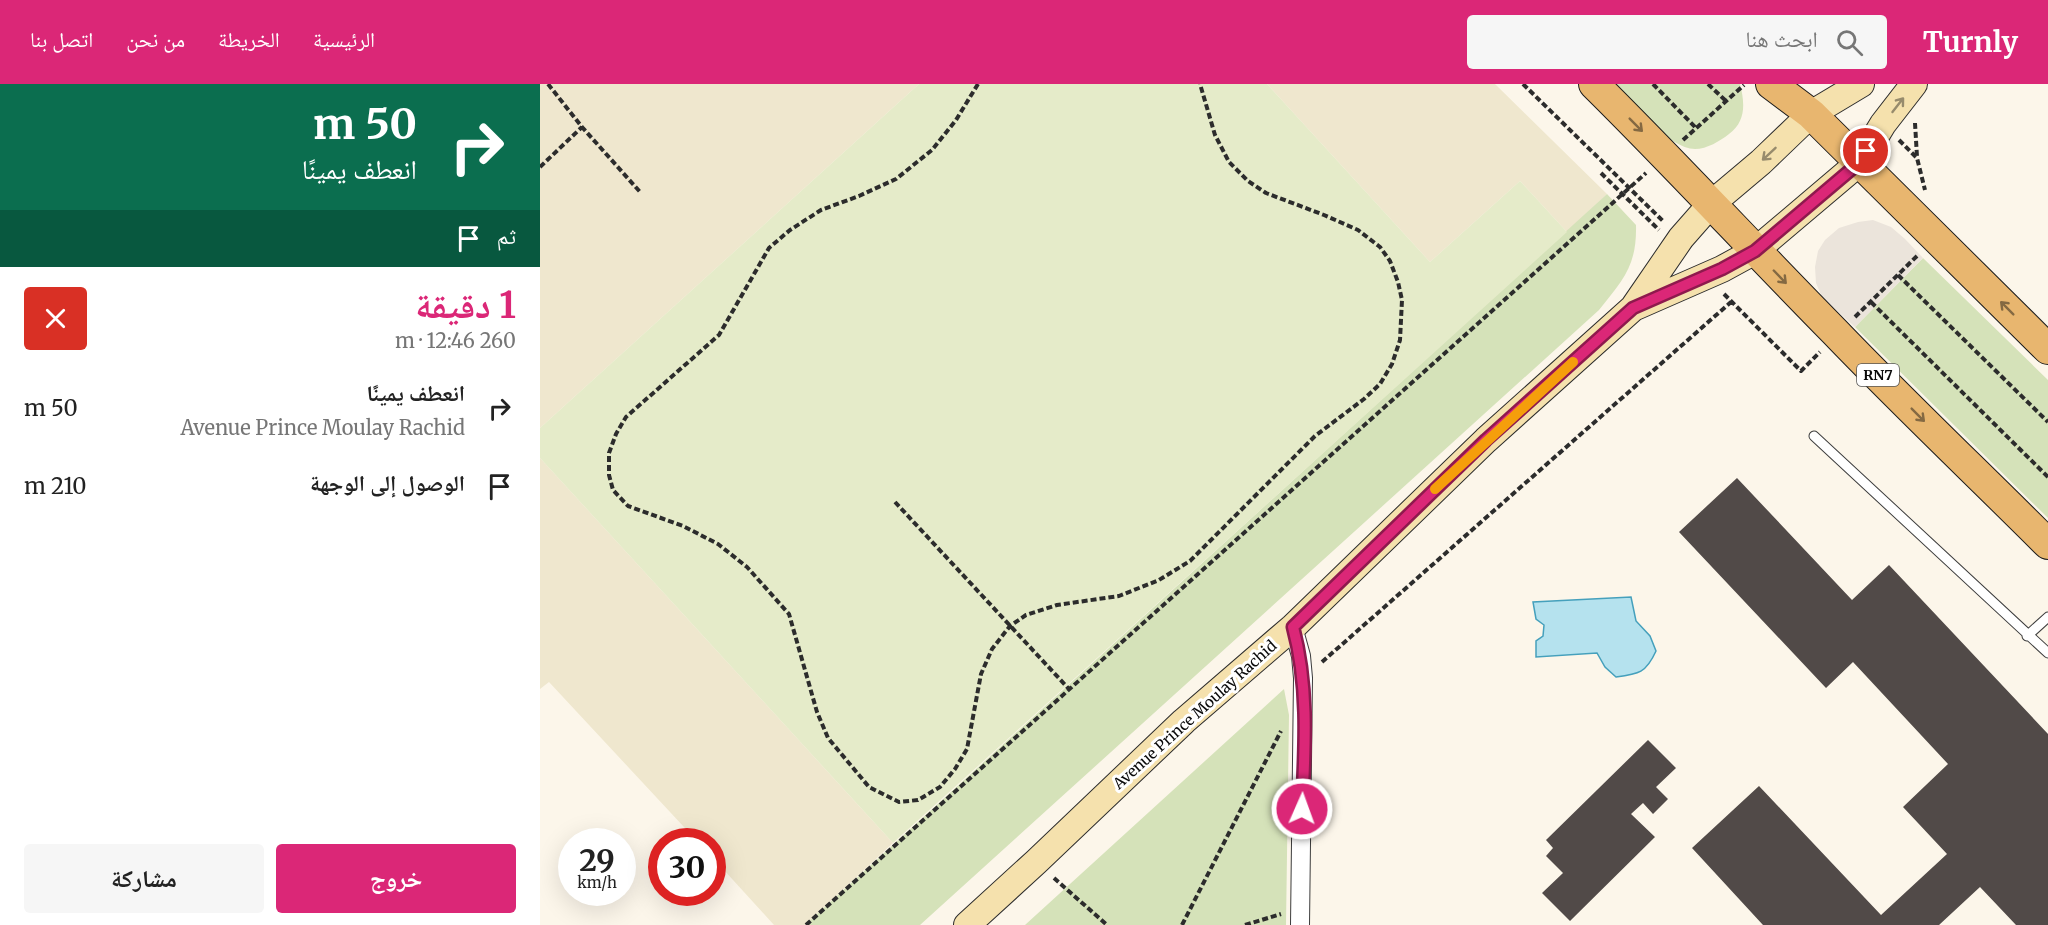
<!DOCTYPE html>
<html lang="ar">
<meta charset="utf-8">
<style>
:root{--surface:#fff;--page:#f6f6f6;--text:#222;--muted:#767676;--accent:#db2777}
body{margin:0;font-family:Merriweather,"Noto Naskh Arabic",serif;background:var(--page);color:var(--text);direction:rtl;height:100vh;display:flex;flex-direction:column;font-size:22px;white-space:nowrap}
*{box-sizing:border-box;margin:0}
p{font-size:20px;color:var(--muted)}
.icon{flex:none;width:33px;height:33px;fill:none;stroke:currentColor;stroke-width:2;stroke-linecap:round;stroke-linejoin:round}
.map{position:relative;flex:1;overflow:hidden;direction:ltr}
.drawer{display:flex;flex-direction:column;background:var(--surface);width:540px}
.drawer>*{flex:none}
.hud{background:#0b6e4f;color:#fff;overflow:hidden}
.speed{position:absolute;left:18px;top:744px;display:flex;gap:12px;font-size:30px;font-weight:700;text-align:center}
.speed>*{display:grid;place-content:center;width:78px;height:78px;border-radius:50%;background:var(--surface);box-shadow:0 6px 24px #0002;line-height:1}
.speed small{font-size:15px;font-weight:400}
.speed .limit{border:9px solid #d22;background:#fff;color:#111}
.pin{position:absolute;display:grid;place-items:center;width:51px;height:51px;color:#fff;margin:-26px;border:3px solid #fff;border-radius:50%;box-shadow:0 2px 6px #0007}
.me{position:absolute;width:66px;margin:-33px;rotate:2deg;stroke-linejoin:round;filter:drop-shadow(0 0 4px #0008)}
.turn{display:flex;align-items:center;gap:21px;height:126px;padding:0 24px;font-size:27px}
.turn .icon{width:78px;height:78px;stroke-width:2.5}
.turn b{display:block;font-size:42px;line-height:51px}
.then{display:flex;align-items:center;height:57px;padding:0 24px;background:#0003;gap:12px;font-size:22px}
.round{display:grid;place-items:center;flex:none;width:63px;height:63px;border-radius:6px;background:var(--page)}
.head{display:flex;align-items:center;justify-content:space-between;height:102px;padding:0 24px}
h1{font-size:36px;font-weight:700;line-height:45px;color:var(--accent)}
.primary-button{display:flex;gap:12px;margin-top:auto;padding:12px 24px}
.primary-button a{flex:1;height:69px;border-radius:6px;background:var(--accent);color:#fff;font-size:24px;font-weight:700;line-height:69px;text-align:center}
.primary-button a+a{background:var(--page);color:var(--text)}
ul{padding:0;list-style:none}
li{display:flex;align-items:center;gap:18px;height:78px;padding:0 24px}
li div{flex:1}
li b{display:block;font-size:22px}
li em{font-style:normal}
header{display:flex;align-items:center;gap:36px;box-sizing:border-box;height:84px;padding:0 30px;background:var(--accent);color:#fff}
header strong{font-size:28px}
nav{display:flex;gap:33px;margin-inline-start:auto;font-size:21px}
.search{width:420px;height:54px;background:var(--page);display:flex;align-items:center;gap:15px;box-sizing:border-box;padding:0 21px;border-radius:6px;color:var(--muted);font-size:22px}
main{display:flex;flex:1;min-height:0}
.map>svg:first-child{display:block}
.farmland{fill:#efe7ce}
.green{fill:#d5e2b9}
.pitch{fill:#e5ebc9}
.plaza{fill:#ebe4db}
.water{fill:#b5e2ee;stroke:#45a0bc;stroke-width:1.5}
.building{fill:#514a48}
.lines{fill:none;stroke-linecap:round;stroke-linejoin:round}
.lane-casing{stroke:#3d3d3d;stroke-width:11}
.street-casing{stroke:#3d3d3d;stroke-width:20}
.secondary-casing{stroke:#2c2c2c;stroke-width:28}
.primary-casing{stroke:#1b1b1b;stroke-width:32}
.path{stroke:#2c2c2c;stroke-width:4;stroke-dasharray:6 3;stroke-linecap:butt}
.lane{stroke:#fff;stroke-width:9}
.street{stroke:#fff;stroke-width:18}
.secondary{stroke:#f5e1ad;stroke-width:26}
.primary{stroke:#e8b66f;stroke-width:30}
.oneway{stroke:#978b6c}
.oneway2{stroke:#846942}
.route-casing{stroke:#8e194d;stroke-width:15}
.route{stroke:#db2777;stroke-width:10}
.slow{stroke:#f59e0b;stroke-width:10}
.labels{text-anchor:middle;stroke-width:6;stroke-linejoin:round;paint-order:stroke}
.shield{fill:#fff;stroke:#545454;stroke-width:1.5}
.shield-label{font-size:14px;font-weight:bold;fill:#0a0a0a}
.street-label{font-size:15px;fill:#0a0a0a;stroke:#fff}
</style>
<header>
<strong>Turnly</strong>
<div class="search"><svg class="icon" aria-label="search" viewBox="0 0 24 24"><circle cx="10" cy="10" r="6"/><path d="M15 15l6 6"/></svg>ابحث هنا</div>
<nav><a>الرئيسية</a><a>الخريطة</a><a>من نحن</a><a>اتصل بنا</a></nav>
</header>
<main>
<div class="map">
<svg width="1508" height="841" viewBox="0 0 1508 841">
<rect width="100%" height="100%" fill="#fcf6ea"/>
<path class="farmland" d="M0,0H379L0,344Z
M727,0H955L1067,110L1027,148L980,97L890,178Z
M0,374L353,759L265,841H234L173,774L172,758L157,757L9,598L0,605Z"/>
<path class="green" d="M1072,0H1200C1205,19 1206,38 1189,50C1180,57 1167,65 1155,65C1129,65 1091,18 1072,0Z
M1067,110L1096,141C1097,182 1083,196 1059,226L380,841H265Z
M1383,174L1508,296V434L1315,243Z
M744,605L749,631L746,841H485Z"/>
<path class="pitch" d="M379,0H727L890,178L980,97L1027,148L353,759L0,374V344Z"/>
<path class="plaza" d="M1333,136L1351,143L1365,155L1383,174L1315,243L1282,213L1276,199L1275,183L1278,167L1285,156L1299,144L1318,138Z"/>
<path class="water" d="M1091,513L1096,537L1110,552L1116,567C1106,589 1099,590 1076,593L1065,583L1057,569L996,573V557L1003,552L1004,541L996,535L993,518Z"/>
<path class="building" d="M1197,394L1312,516L1349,481L1508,650V841H1476L1440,803L1399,841H1223L1152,764L1219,702L1341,831L1407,770L1363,723L1408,680L1313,578L1286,604L1139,448Z
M1108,656L1136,684L1116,703L1128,715L1113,730L1103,719L1091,730L1115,753L1030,837L1002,809L1023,789L1006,772L1013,764L1006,756Z"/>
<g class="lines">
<defs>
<path id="lane" d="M1274,352L1508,569
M1487,552L1508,533"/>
<path id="street" d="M753,543L761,572L763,594L760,841"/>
<path id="secondary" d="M1093,224L1182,185L1215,167L1320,78L1343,40L1374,0
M427,841L496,778L644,637L753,543L946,356L1093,224L1141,154L1170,121L1221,78L1271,30L1321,0"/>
<path id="primary" d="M1054,0C1136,81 1214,166 1295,248C1364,320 1437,389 1508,460
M1231,0L1271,30L1508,265"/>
</defs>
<use href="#lane" class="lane-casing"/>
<use href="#street" class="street-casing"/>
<use href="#secondary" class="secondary-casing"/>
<use href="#primary" class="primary-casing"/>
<path class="path" d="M8,0L42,43L101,109
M438,0L416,36L392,66L356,95L319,112L281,126L250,146L229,164L179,251L86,333L76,350L69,369V391L73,406L88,422L143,442L178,460L207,483L249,530L277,628L288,654L329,703L359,718L378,716L400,703L415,685L427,665L441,590L452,565L470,542L486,531L517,521L579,512L619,496L650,477L775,352L824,315L840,300L852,280L860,256L862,216L858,198L850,177L840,163L818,146L784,131L726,109L708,97L689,78L675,51L660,0
M983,0L1124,138
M1113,0L1156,44
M1168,0L1186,17
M1375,39L1377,73
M1143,56L1204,1
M1359,56L1377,74L1385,106
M0,83L42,43
M1061,89L1119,146
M1358,191L1508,338
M1184,210L1261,287L1280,268
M1331,218L1508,393
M1315,233L1378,171
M355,418L529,605
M782,578L1191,218
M514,794L567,841
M266,841L1106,89
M642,841L741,647
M705,841L741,830"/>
<use href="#lane" class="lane"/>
<use href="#street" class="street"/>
<use href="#secondary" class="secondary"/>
<use href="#primary" class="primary"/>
</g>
<defs><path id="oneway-shaft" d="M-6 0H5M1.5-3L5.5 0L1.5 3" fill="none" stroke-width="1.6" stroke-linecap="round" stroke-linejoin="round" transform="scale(1.5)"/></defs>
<g class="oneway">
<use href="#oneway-shaft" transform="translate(1358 21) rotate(-52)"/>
<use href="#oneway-shaft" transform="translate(1229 70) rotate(137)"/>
</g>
<g class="oneway2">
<use href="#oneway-shaft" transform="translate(1096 41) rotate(45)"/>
<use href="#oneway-shaft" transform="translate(1240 193) rotate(46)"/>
<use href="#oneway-shaft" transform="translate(1467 224) rotate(-135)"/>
<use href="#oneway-shaft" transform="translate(1378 331) rotate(45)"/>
</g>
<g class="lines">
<defs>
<path id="route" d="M762,725C765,664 769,602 753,543L946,356L1093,224L1182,185L1215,167L1320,78L1326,67"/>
</defs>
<use href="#route" class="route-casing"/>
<use href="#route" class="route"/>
<path class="slow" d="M895,405L1033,278"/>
</g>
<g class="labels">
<rect class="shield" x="1317" y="280" width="42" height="22" rx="4.5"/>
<g class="shield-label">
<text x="1338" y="296">RN7</text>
</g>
<g class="street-label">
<text transform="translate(655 631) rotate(-42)" y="5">Avenue Prince Moulay Rachid</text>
</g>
</g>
</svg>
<div class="speed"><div>29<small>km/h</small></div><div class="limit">30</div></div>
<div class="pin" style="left:1326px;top:67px;background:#d93025"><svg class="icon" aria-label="arrive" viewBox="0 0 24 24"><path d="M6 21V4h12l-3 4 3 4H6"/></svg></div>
<svg class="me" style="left:762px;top:725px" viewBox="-20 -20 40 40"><circle r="17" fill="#db2777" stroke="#fff" stroke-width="3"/><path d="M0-11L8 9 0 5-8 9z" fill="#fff"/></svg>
</div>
<section class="drawer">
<div class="hud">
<div class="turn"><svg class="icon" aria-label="right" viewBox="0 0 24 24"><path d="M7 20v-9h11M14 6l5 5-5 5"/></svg><div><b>50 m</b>انعطف يمينًا</div></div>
<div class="then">ثم<svg class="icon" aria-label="arrive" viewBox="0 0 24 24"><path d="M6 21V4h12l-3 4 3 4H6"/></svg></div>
</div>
<div class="head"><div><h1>1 دقيقة</h1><p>260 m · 12:46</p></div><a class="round" style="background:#d93025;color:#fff"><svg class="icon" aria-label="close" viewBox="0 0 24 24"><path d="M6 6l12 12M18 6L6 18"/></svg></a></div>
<ul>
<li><svg class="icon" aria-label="right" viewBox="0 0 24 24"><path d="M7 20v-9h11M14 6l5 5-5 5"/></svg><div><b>انعطف يمينًا</b><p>Avenue Prince Moulay Rachid</p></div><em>50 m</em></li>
<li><svg class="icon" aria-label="arrive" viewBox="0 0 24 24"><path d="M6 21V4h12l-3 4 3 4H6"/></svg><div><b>الوصول إلى الوجهة</b></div><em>210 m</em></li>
</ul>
<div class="primary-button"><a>خروج</a><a>مشاركة</a></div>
</section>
</main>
